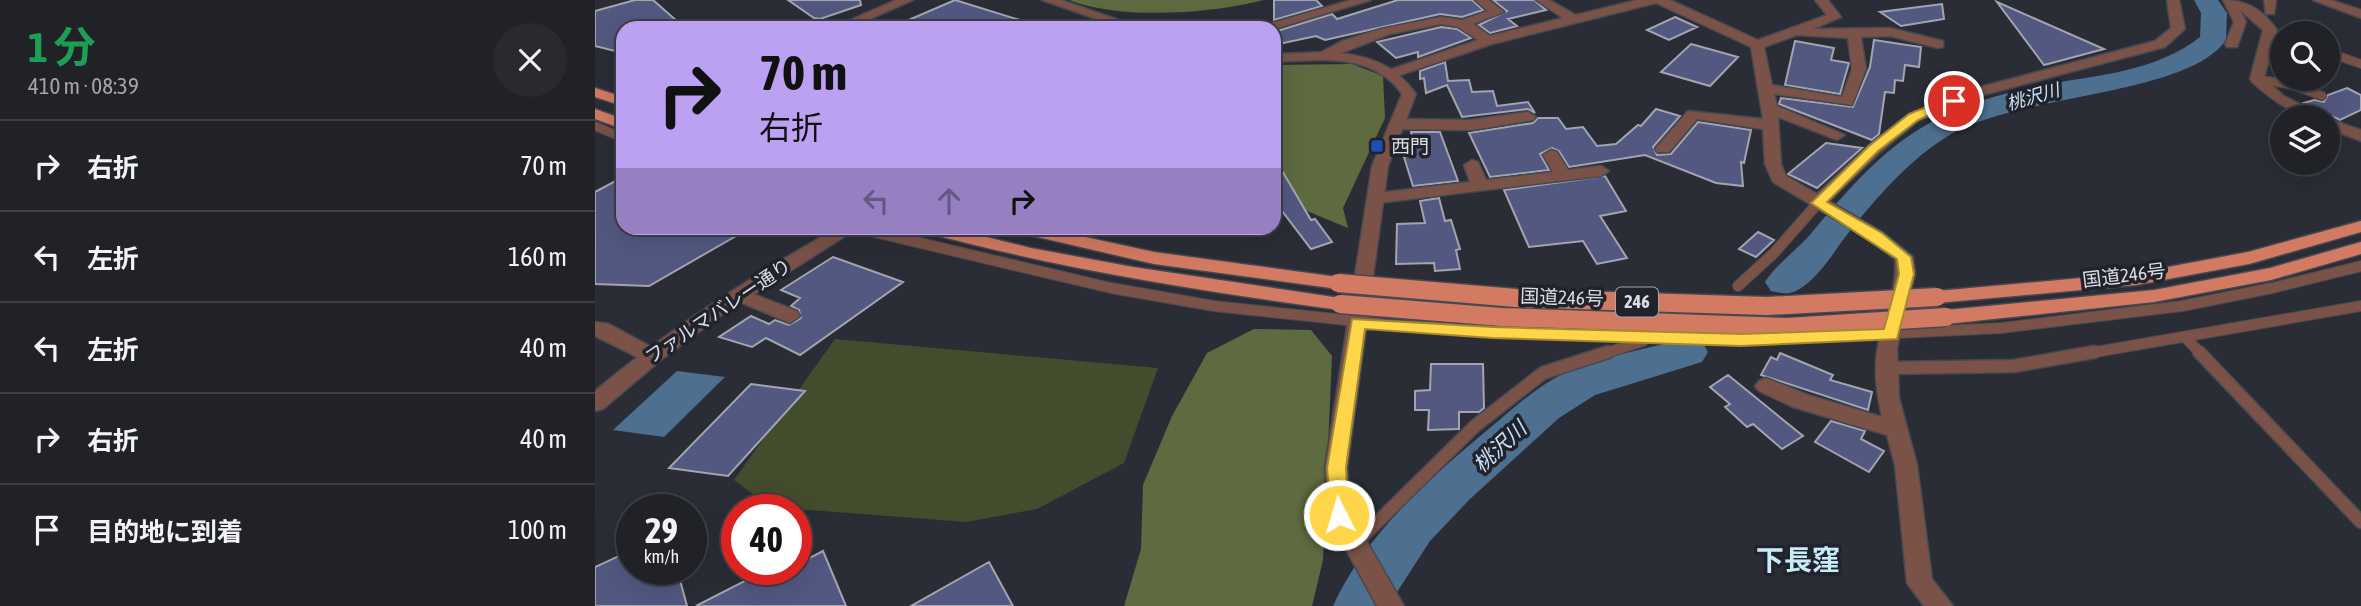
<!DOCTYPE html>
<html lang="ja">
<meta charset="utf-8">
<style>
:root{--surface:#202228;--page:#282a30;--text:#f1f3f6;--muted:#a2a4a8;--line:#3d3f45}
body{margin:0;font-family:"Asap Condensed","Noto Sans JP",sans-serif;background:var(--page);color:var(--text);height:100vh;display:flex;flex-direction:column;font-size:26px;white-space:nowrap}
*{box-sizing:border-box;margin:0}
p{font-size:23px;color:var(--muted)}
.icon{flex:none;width:38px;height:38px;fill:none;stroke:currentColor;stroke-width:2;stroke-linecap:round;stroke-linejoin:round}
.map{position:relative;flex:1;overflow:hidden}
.sheet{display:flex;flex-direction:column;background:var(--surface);width:595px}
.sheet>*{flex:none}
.hud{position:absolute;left:21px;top:21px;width:665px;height:214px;border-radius:21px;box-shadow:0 7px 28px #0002,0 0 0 2px var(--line);background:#bca0f2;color:#111;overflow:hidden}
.buttons{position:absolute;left:1675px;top:21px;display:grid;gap:14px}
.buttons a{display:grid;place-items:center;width:70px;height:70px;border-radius:50%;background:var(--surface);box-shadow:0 7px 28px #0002,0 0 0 2px var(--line);font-size:35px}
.speed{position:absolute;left:21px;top:494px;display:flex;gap:14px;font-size:35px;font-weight:700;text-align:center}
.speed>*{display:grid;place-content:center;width:91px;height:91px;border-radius:50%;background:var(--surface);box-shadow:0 7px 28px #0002,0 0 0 2px var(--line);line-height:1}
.speed small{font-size:18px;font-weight:400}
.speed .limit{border:10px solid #d22;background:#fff;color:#111}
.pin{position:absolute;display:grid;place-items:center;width:60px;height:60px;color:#fff;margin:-30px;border:4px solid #fff;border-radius:50%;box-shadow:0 2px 7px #0007}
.me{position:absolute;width:77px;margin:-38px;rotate:355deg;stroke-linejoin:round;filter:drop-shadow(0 0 5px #0008)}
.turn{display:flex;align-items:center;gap:24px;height:147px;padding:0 28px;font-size:32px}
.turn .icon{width:91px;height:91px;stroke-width:2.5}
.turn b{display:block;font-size:49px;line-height:60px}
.lanes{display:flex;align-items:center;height:66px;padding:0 28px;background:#0003;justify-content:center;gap:35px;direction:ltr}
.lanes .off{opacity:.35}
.round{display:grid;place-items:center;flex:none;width:74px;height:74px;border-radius:37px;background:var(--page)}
.headline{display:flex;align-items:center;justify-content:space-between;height:119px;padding:0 28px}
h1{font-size:42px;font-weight:700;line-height:52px;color:#1e9e55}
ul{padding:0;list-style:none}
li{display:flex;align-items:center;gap:21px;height:91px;padding:0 28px;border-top:2px solid var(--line)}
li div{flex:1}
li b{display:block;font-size:26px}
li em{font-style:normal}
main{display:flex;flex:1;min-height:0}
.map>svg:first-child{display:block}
.green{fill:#434c2c}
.forest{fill:#5e6a40}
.water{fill:#4d6f90}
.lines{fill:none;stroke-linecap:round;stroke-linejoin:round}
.river{fill:#4d6f90;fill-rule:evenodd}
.building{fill:#525880;stroke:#a2a5b0;stroke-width:2}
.service-far2-casing{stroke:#474952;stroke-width:10}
.service-far1-casing{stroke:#474952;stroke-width:12}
.service-casing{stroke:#474952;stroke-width:15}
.minor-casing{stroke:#474952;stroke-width:3}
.tertiary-casing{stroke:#474952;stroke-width:3}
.trunk-casing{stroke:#474952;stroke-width:3}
.service-far2{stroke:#7a5247;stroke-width:8}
.service-far1{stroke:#7a5247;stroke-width:10}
.service{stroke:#7a5247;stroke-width:12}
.minor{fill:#7a5247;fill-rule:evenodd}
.tertiary{fill:#7a5247;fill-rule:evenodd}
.trunk{fill:#d27a62;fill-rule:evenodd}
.trunk-bridge-casing{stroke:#474952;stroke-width:21;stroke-linecap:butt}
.trunk-bridge{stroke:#d27a62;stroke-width:18}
.route{fill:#ffd54a;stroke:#a68a30;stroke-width:2}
.transit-dot{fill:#1a4fb4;stroke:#21232c;stroke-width:2.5}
.labels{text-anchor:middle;stroke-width:7;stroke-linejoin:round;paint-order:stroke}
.far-water-label{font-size:18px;font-style:italic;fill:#cae0f6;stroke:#21232c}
.shield{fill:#21232c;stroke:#a5a6ad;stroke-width:2}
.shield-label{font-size:18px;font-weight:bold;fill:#dddee4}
.poi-label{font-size:19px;fill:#dddee4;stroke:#21232c;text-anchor:start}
.street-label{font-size:19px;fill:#dddee4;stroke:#21232c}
.water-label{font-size:21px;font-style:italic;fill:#cae0f6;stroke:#21232c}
.near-quarter-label{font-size:28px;font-weight:bold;fill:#c9ebf9;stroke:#21232c}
</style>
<main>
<section class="sheet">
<div class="headline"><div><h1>1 分</h1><p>410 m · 08:39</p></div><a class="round"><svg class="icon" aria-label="close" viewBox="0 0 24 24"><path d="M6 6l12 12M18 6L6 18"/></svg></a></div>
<ul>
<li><svg class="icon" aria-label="right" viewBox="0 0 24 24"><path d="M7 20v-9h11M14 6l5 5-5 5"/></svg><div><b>右折</b></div><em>70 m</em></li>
<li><svg class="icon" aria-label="left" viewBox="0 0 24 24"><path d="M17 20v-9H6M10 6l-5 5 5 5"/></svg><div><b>左折</b></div><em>160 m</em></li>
<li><svg class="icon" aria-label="left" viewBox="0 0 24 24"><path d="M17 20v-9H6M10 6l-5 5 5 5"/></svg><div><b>左折</b></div><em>40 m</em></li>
<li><svg class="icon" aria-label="right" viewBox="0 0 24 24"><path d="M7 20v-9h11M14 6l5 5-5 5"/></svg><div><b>右折</b></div><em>40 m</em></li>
<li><svg class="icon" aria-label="arrive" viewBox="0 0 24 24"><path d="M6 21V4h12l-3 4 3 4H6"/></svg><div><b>目的地に到着</b></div><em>100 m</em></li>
</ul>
</section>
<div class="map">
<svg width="1766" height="606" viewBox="0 0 1766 606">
<rect width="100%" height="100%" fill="#2b2d36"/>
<path class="green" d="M240,339L563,368L529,463L442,509L371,522L176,507L139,480Z"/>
<path class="forest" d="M474,0H668C616,14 523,20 474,0Z
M757,64L788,76L790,118L748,208L753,228L712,211L679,208C685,191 698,171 679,159V65Z
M659,329L716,330L737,356L728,560L717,606H529L546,549L548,485L577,416L612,353Z"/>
<path class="water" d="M82,371L130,377L69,437L18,430Z"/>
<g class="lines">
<path class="river" d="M1599,0H1623L1632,13L1631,40C1593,96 1421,94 1353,136C1314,160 1283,196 1254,232C1240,250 1223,280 1201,291C1192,295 1185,293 1176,291L1170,282C1181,265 1200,251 1214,236C1291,144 1329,109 1449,85C1501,75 1561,72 1605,37L1606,13Z
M1093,338L1107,342L1113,352L1107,362L1000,395L964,418L875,499L835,541L793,606H738C772,532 835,478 896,427C919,408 942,386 970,373C1003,357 1056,348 1093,338Z"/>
</g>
<path class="building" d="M40,0H58L83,22L69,28H28V53L0,46V11Z
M193,0H265L266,5L225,19L219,18Z
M360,0L441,25L440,28H295Z
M679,0H721L727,6L679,20Z
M803,0H877L888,10L867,17L845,14L730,40L721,36L679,45V32L737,14L742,19Z
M898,0H939L951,10L913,19L922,26L895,33L884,25L912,11Z
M1402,2L1509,49L1449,65Z
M1347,4L1349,19L1306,26L1285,12Z
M1080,17L1102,27L1074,40L1052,30Z
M846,27L862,29L876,38L823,57V52L801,58L782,42Z
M1279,40L1326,47L1324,67L1310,65L1308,81L1300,80L1299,93L1290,92L1284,134L1277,140L1184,104L1186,98L1258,107L1275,67Z
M1200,41L1239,48L1236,60L1254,63L1245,94L1190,85Z
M1096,44L1143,57L1115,86L1066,72Z
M850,62L853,81L874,80L877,92L898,91L902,106L933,102L940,113L933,109L867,117L852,85L831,93L829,78L825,79V71Z
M1752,88L1766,95V110L1745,120L1709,103L1719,100L1729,102L1733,95Z
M1061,109L1085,116L1058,147L1062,155L1076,154L1103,122L1156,130L1149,163L1146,162L1148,186L1121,183L1050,155L974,167L964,151L957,148L945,154L954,170L895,177L874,133L938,123L943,118H963L971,129L988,127L1002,146L1021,144L1043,125L1046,126Z
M816,132H845L863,181L818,186L809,157L818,156L814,143L819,142Z
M1231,143L1267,148L1222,188L1193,174Z
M679,157L716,220L720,219L737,242L716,249L687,211L679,218Z
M1010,176L1031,211L1005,216L1032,258L1002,264L988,241L934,247L909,190Z
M28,177V228H155L54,286L0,284V192Z
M844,198L850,221L856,220L865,249L861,250L865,269L840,271L839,263L801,264L802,224L830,223L825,201Z
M1163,232L1179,240L1161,257L1144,249Z
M238,257L308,282L205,355L171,338L157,347L124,337L156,316L174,324L180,320L194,325L206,318L204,310L196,306L205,298L186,290Z
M1185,353L1238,375L1235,380L1277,392L1273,410L1166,375L1176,357L1182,360Z
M836,364H888L889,408L884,412H864V429L833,430L834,410H820V391L835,390Z
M1133,375L1208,436L1187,449L1158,424L1152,427L1130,407L1135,404L1115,387Z
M156,384L210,391L133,476L74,468Z
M1236,421L1270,431L1266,439L1289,451L1274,472L1220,442Z
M37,550V569H82L92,606H0V567Z
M228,551L251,606H101L173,569L176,578L193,569H201V565Z
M394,562L418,606H316Z"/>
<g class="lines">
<defs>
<path id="service-far2" d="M1732,52L1766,64
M1662,79L1698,85L1727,96
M0,126L28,138"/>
<path id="service-far1" d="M262,228L516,288L619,306L798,325L1039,336L1222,337L1406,328L1587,306L1677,288L1766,266
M1143,286L1179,253L1223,203
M1591,338L1606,354
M1008,354L1048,341
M1489,354L1766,306"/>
<path id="service" d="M1604,352L1766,522
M1293,368L1419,366L1499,352
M760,544L880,426L948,373L1013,352"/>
<path id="minor" d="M880,0H894L909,12L878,24L895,36L968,18L941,0H954L981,15L1042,0H1075L1163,40L1232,15L1220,0H1233L1246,17L1218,29L1295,28L1348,41V47L1343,48L1295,36L1266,37L1271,69L1257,105L1179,94L1182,106L1250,135L1242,140L1237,138L1183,117L1186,164L1191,176L1222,194L1273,146L1314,114L1374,90L1560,41L1576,28L1572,0H1584L1590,29L1570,47L1384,96L1324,120L1285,152L1234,201L1287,232L1318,257L1320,274L1302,348L1304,398L1322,465L1337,579L1358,606H1329L1312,583L1300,465L1292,435L1198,407L1164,391L1160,386L1164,381L1171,378L1213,395L1287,417C1282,395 1278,368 1283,346C1288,317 1303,289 1300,259L1275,240L1178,182L1170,164L1168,129L1102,119L1074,152H1062L1060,149L1093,111L1168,119L1156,47L1061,3L897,44L796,78L791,77V71L883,40L863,27L846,24L795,34L731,59L719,56L747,41L786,29L846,17L867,20L893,11ZM1202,35L1253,38L1257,69L1247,97L1177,85L1169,47Z
M1628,0C1652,0 1668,10 1682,30L1669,78L1689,96L1730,117C1700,117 1679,102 1657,82L1655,79L1668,30L1645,10L1651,22L1642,47H1632L1630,44L1639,22Z
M1669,0H1681L1679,14H1671Z
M933,112L941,117L938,120L876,130L802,129L794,124L802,119L876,120Z
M1732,118L1766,130V141L1732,128Z
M956,150L962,152L973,170L1006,166L1014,171L1006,176L783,203L775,198L783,193L875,182L869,165L877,160L883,162L891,180L958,172L948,155Z
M142,288L202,311L205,316L195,323L135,298L132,294Z
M0,322L14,324L62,350L65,355L62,360H48L0,336Z"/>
<path id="tertiary" d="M301,0H318L255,28H237Z
M447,0H466L547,28H527Z
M756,0H776L679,29L660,28Z
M1718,0H1736L1766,10V18Z
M734,52C772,55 799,63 821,94L793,166L752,468L756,514L809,606H782L732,515L730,468L777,166L807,94C777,52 725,60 679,62V54Z
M242,228H263L129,313L67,359L8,409L0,411V391C75,328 157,276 242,228Z"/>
<path id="trunk" d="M0,88L28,97V106L0,97Z
M0,109L28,119V129L0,119Z
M1766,221V232L1654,264L1541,285L1342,303L1332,297L1342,291L1541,273L1653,252Z
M326,228H354L436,248L538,267L745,298L755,304L745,310C605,291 466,269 329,232Z
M418,228H449L559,252L743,277L752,283L743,289L559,264L421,232Z
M1766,242V254L1676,280L1559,302L1351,324L1341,317L1351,310L1559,290L1675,268Z"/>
</defs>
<use href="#service-far2" class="service-far2-casing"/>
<use href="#service-far1" class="service-far1-casing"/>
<use href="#service" class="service-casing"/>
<use href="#minor" class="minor-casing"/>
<use href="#tertiary" class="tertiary-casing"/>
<use href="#trunk" class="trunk-casing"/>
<use href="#service-far2" class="service-far2"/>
<use href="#service-far1" class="service-far1"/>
<use href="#service" class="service"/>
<use href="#minor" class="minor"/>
<use href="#tertiary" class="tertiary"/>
<use href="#trunk" class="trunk"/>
<defs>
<path id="trunk-bridge" d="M743,283L921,298L1172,306L1342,297
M745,304L906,317L1192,327L1351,317"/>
</defs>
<use href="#trunk-bridge" class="trunk-bridge-casing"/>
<use href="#trunk-bridge" class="trunk-bridge"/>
</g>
<path class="route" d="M1354,98L1365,101L1323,120L1283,151L1232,202L1287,233L1316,257L1319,274L1302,339L1146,346L897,338L770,329L751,468L754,515L751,521H737L732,468L757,319L897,327L1146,334L1289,329L1304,274L1302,259L1216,203L1274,146L1314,114Z"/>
<rect class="transit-dot" x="775" y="139" width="14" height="14" rx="3.5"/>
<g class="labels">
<g class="far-water-label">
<text transform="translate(1438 97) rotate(-16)" y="6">桃沢川</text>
</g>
<rect class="shield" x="1021" y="287.5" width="42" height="29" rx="5"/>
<g class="shield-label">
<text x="1042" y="308">246</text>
</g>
<g class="poi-label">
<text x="796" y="153">西門</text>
</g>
<g class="street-label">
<text transform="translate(1529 275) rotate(-7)" y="7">国道246号</text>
<text transform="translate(967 297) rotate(2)" y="7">国道246号</text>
<text transform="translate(123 311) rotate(-34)" y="7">ファルマバレー通り</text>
</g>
<g class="water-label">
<text transform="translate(905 447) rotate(-43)" y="7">桃沢川</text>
</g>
<g class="near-quarter-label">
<text x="1203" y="570">下長窪</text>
</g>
</g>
</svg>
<div class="buttons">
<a><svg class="icon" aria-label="search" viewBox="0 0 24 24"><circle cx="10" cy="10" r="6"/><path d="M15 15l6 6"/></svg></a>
<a><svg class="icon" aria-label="layers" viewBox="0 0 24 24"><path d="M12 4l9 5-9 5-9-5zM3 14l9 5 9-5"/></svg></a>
</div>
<div class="speed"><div>29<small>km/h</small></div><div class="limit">40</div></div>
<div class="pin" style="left:1359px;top:101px;background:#d93025"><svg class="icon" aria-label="arrive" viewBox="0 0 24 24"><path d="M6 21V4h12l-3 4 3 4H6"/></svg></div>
<svg class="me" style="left:744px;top:515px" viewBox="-20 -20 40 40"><circle r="17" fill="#ffd54a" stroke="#fff" stroke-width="3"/><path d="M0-11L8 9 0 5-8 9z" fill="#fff"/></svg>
<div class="hud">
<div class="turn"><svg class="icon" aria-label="right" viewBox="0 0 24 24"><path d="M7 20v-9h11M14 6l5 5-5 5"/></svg><div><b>70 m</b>右折</div></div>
<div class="lanes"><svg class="icon off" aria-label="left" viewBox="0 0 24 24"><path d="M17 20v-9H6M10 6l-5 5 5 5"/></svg><svg class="icon off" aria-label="ahead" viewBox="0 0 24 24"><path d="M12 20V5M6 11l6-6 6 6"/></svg><svg class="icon" aria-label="right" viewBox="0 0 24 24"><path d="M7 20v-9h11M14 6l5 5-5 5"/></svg></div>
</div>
</div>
</main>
